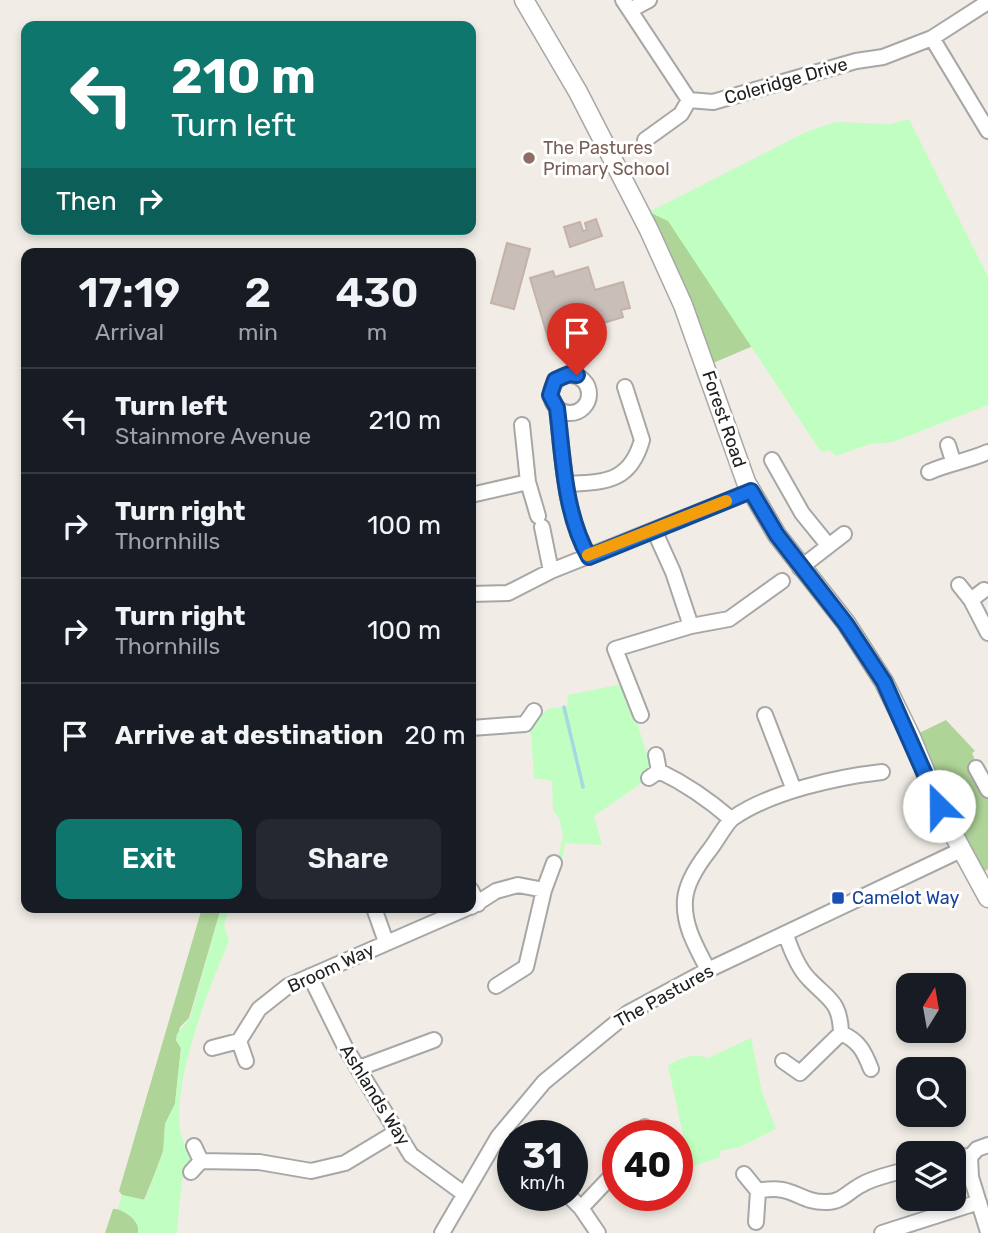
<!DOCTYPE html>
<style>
:root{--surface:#171b24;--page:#242831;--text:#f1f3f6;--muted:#9ea1a6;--line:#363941;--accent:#0f766e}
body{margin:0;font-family:Rubik,sans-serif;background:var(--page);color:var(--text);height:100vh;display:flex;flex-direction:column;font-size:26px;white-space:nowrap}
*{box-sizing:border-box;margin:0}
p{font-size:23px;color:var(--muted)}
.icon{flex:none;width:38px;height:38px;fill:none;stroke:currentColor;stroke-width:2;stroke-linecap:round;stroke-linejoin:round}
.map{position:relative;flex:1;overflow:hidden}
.drawer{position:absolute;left:21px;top:248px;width:455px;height:665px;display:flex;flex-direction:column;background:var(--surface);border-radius:14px;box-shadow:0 4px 10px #0003}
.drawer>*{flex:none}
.banner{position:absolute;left:21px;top:21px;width:455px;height:214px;border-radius:14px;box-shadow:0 4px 10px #0003;background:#0f766e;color:#fff;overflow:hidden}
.needle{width:46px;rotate:11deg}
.buttons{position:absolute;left:896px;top:973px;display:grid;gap:14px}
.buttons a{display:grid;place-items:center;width:70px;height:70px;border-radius:14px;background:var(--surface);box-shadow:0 4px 10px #0003;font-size:35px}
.speed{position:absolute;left:497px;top:1120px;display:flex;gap:14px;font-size:35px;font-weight:700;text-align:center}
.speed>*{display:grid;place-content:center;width:91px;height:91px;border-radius:50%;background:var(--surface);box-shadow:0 4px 10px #0003;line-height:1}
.speed small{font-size:18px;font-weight:400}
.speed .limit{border:10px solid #d22;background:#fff;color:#111}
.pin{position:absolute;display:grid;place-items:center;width:60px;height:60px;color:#fff;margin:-72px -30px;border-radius:50% 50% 50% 0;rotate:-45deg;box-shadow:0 0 7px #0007}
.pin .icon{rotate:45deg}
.me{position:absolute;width:77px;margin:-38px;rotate:337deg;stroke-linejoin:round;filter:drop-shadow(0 0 5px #0008)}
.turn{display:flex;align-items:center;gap:24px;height:147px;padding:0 35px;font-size:32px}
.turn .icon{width:91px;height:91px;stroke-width:2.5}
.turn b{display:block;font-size:49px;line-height:60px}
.then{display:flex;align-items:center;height:66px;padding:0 35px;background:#0003;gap:14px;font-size:26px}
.eta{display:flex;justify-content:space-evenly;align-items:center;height:119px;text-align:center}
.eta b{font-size:42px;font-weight:600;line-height:49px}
.action{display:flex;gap:14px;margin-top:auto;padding:14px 35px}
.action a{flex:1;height:80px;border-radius:14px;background:var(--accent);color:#fff;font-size:28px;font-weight:600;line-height:80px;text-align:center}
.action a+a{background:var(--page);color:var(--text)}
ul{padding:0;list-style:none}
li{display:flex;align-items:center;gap:21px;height:105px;padding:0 35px;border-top:2px solid var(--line)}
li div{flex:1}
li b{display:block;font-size:26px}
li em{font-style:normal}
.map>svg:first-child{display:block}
.forest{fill:#aed498}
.park{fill:#c1fec1}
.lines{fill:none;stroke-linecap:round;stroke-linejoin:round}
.stream{stroke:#a3d9e2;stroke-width:3.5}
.building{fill:#cabeb9;stroke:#c4b2a7;stroke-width:2}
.minor-casing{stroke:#a7a7a7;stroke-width:18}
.tertiary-casing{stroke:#a7a7a7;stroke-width:21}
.minor{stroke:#fff;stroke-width:14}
.tertiary{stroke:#fff;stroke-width:18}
.route-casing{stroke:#114b97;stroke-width:18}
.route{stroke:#1a73e8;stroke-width:12}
.slow{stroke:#f59e0b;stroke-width:12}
.education-dot{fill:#8d6e63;stroke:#fff;stroke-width:2.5}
.transit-dot{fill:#1a4fb4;stroke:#fff;stroke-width:2.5}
.labels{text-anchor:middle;stroke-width:6;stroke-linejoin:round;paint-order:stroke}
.street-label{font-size:18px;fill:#202020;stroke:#fff}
.education-label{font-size:18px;fill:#785e54;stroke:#fff;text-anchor:start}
.transit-label{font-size:18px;fill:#164399;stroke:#fff;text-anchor:start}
</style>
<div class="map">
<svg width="988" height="1233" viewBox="0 0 988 1233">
<rect width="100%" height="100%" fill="#f1ede6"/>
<path class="forest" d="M649,212L668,220L753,346L706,366Z
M946,720L975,751L972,753L988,790V869L977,877L911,737Z
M202,908H221L189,1018L180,1027L176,1040L181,1048L175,1104L165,1124L164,1151L144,1200L122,1195L119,1191Z
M113,1209C125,1208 133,1217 139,1227L138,1233H105Z"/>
<path class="park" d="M909,119L988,277V405L893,442L870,444L836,456L829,450L821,452L668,221L649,212L806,132L836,122L890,124Z
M627,683L641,715L636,719L646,752L656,755L649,778L594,816L602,845L565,843L562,860L558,859L563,836L559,818L553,811L552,781L534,778L531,735L525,724L534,711L541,716L549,708L567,707L568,695Z
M221,908H229L224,925L229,941C210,985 163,1102 185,1145L194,1147L191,1172L182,1179L177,1233H138C140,1220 129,1215 118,1209L122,1195L145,1200L163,1151L165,1124L175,1104L181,1048L176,1040L177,1034L190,1018Z
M751,1038L762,1092L776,1129L740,1147L720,1151V1157L683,1170L677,1156V1137L683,1135L668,1065L680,1059L696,1055L708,1058Z"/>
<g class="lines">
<path class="stream" d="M564,707L583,787"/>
</g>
<path class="building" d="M596,219L602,236L570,247L564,227L580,222L583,231L587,230L585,223Z
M507,243L530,249L514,309L491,303Z
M588,267L595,290L623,282L630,308L621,310L623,317L590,327L584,309L573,312L579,332L549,341L530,278L553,271L555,277Z"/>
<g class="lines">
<defs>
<path id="minor" d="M623,0L689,100L713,102L856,61L883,57L932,38L988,2
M630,10L649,0
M932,38L988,131
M645,140L681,114L689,100
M551 394a19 19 0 1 1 38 0a19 19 0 1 1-38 0Z
M557,408C563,457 564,513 589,557
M522,425L528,482L538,516
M948,445L953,461
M772,460L802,513L828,545
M929,472C949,463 968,461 988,452
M567,484C604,482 630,483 642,440L625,387
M471,495L528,482
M542,527L551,571
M654,530L673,572L691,626L729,619L782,581
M800,568L844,534
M959,585L971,600L988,633
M471,594L508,593L551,571L751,491
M971,600L984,590
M641,715L615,649L691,626
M765,715L794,790
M525,724L534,711
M471,728L525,724
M656,755L659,771
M976,768L988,790
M649,778L659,771C686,784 708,799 731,819
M471,890L478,904
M544,890L554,863
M471,907L496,891L518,885L544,890L526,967L496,986
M374,908L386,942
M786,935C791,950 798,968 809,979C829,1000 840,1001 841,1033C859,1041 864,1051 871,1069
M708,970C697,948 683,926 685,900C686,883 698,865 708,852C715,844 726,823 733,818C770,792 837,777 882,772
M310,976L345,1047L411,1155L463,1193
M239,1041L246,1061
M212,1048L239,1041L259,1009L288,986L467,908
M783,1061L800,1073L841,1033
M359,1068L434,1040
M645,1127V1136
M498,1137L513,1146
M194,1146L201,1161
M954,1155L970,1157
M970,1157L971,1177L988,1232
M970,1157L977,1149L988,1145
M201,1161L259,1162L311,1171L345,1163L398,1131
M191,1172L201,1161
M744,1174L758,1191
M758,1191C794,1183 798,1203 827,1202C842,1202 849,1191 861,1185C874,1177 893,1174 908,1169
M568,1195L581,1208L598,1233
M581,1208L618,1169
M756,1222L758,1191
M442,1233L498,1137L544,1082L628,1013L708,970L961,850
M882,1233L979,1202"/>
<path id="tertiary" d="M524,0L578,92L649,230L683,305L746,482L777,535L846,623L884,682L911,737L944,817L988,898"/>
</defs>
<use href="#minor" class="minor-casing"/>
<use href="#tertiary" class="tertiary-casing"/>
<use href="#minor" class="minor"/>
<use href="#tertiary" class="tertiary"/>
</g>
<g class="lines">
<defs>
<path id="route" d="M577,375L569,374L555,380L550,395L557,408C563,457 564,513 589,557L751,491L777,535L846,624L884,682L939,806"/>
</defs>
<use href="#route" class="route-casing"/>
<use href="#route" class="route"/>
<path class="slow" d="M588,555L726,501"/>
</g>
<circle class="education-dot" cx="529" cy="158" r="7"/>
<rect class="transit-dot" x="831" y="891" width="14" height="14" rx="3.5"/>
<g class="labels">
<g class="street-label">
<text transform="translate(786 81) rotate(-16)" y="6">Coleridge Drive</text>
<text transform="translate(724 419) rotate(71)" y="6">Forest Road</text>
<text transform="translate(331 968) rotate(-25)" y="6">Broom Way</text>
<text transform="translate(664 996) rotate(-29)" y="6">The Pastures</text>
<text transform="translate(375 1095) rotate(58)" y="6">Ashlands Way</text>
</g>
<g class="education-label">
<text x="543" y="154">The Pastures<tspan x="543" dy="21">Primary School</tspan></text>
</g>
<g class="transit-label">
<text x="852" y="904">Camelot Way</text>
</g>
</g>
</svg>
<div class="buttons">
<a><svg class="needle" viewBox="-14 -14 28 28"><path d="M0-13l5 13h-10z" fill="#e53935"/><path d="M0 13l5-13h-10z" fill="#9ea1a6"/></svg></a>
<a><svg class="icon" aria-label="search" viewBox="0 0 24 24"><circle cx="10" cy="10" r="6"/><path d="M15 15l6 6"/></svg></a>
<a><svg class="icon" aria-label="layers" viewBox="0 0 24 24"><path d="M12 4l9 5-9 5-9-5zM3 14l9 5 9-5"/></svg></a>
</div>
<div class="speed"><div>31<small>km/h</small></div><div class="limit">40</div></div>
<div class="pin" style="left:577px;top:375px;background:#d93025"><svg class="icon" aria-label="arrive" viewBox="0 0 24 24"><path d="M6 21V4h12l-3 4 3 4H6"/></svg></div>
<svg class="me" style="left:939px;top:806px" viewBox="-20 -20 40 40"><circle r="19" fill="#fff"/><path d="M0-13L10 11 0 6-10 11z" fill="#1a73e8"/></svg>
<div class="banner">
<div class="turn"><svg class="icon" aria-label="left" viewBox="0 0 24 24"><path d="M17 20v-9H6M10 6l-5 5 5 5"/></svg><div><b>210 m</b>Turn left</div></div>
<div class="then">Then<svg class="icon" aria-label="right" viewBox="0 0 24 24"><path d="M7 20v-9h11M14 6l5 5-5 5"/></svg></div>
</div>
<section class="drawer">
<div class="eta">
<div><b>17:19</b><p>Arrival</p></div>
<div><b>2</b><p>min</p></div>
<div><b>430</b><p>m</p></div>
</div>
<ul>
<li><svg class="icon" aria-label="left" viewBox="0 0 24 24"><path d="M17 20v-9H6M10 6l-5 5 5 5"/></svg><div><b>Turn left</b><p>Stainmore Avenue</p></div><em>210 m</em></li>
<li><svg class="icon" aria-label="right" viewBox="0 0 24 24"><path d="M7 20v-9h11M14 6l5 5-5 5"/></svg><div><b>Turn right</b><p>Thornhills</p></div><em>100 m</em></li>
<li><svg class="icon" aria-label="right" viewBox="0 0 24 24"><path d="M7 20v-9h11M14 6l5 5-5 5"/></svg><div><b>Turn right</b><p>Thornhills</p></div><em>100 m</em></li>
<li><svg class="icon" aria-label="arrive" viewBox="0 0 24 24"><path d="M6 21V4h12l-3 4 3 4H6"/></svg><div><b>Arrive at destination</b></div><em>20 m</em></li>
</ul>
<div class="action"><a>Exit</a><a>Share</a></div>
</section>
</div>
